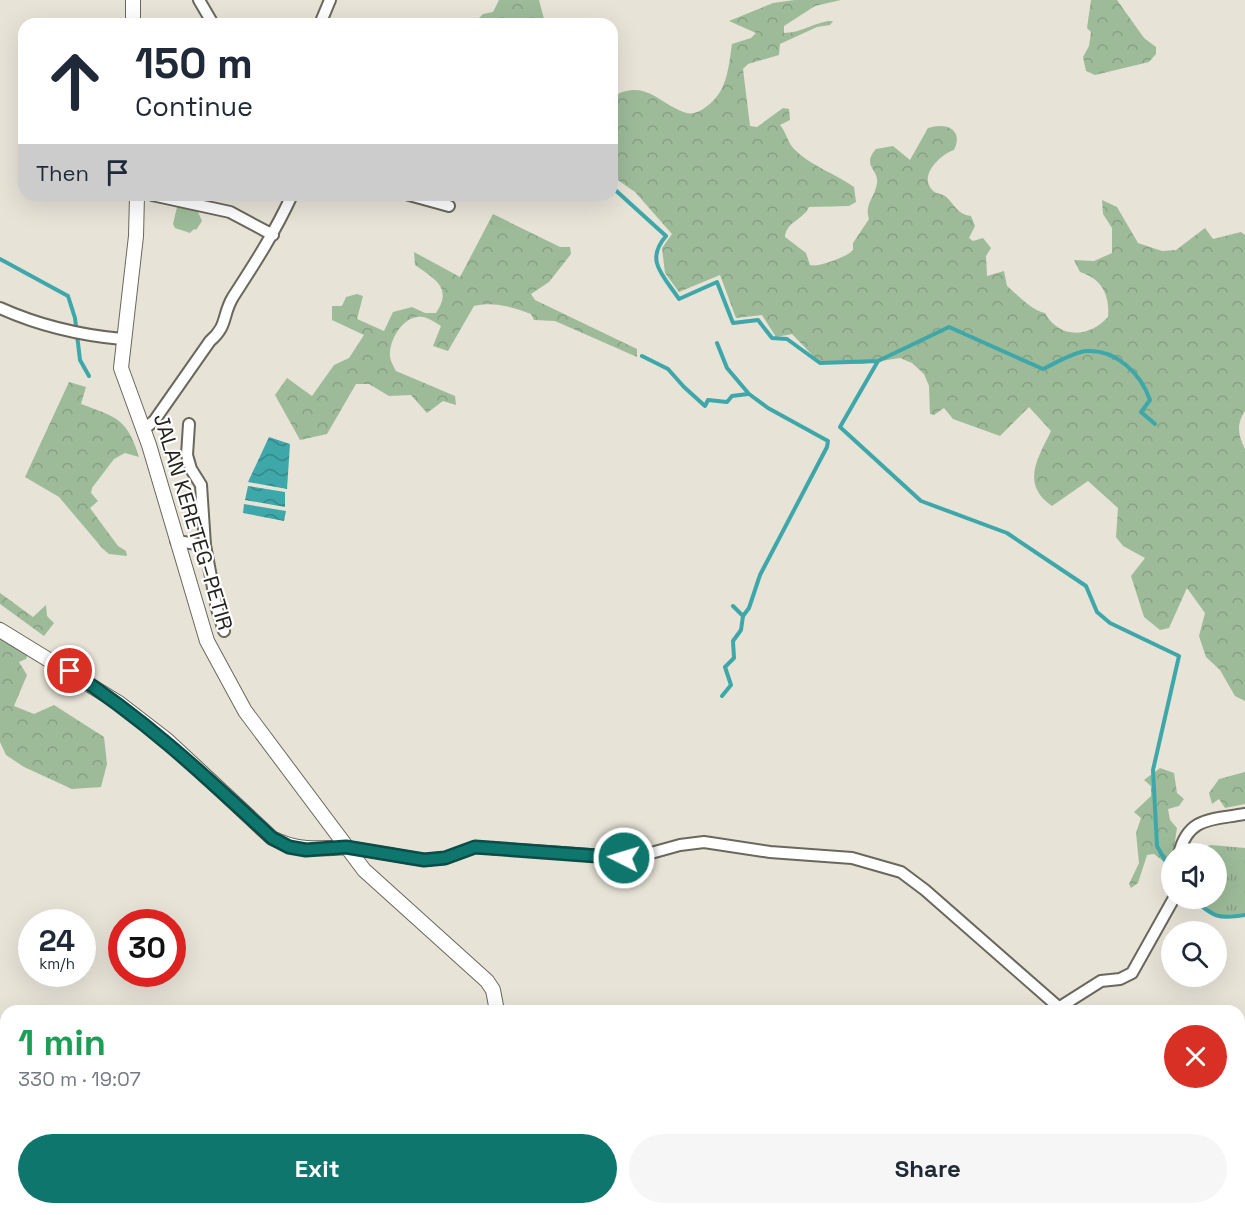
<!DOCTYPE html>
<meta charset="utf-8">
<style>
:root{--surface:#fff;--page:#f6f6f7;--text:#1f2937;--muted:#747a83;--accent:#0f766e}
body{margin:0;font-family:"Space Grotesk",sans-serif;background:var(--page);color:var(--text);height:100vh;display:flex;flex-direction:column;font-size:22px;white-space:nowrap}
*{box-sizing:border-box;margin:0}
p{font-size:20px;color:var(--muted)}
.icon{flex:none;width:33px;height:33px;fill:none;stroke:currentColor;stroke-width:2;stroke-linecap:round;stroke-linejoin:round}
.map{position:relative;flex:1;overflow:hidden}
.panel{position:absolute;left:0px;top:1005px;width:1245px;height:210px;display:flex;flex-direction:column;background:var(--surface);border-radius:18px 18px 0 0;box-shadow:0 6px 24px #0002}
.panel>*{flex:none}
.top-card{position:absolute;left:18px;top:18px;width:600px;height:183px;border-radius:18px;box-shadow:0 6px 24px #0002;background:#fff;color:var(--text);overflow:hidden}
.controls{position:absolute;left:1161px;top:843px;display:grid;gap:12px}
.controls a{display:grid;place-items:center;width:66px;height:66px;border-radius:50%;background:var(--surface);box-shadow:0 6px 24px #0002;font-size:30px}
.speed{position:absolute;left:18px;top:909px;display:flex;gap:12px;font-size:30px;font-weight:700;text-align:center}
.speed>*{display:grid;place-content:center;width:78px;height:78px;border-radius:50%;background:var(--surface);box-shadow:0 6px 24px #0002;line-height:1}
.speed small{font-size:15px;font-weight:400}
.speed .limit{border:9px solid #d22;background:#fff;color:#111}
.pin{position:absolute;display:grid;place-items:center;width:51px;height:51px;color:#fff;margin:-26px;border:3px solid #fff;border-radius:50%;box-shadow:0 2px 6px #0007}
.me{position:absolute;width:66px;margin:-33px;rotate:275deg;stroke-linejoin:round;filter:drop-shadow(0 0 4px #0008)}
.turn{display:flex;align-items:center;gap:21px;height:126px;padding:0 18px;font-size:27px}
.turn .icon{width:78px;height:78px;stroke-width:2.5}
.turn b{display:block;font-size:42px;line-height:51px}
.then{display:flex;align-items:center;height:57px;padding:0 18px;background:#0003;gap:12px;font-size:22px}
.round{display:grid;place-items:center;flex:none;width:63px;height:63px;border-radius:32px;background:var(--page)}
.overview{display:flex;align-items:center;justify-content:space-between;height:102px;padding:0 18px}
h1{font-size:36px;font-weight:700;line-height:45px;color:#1e9e55}
.cta{display:flex;gap:12px;margin-top:auto;padding:12px 18px}
.cta a{flex:1;height:69px;border-radius:36px;background:var(--accent);color:#fff;font-size:24px;font-weight:700;line-height:69px;text-align:center}
.cta a+a{background:var(--page);color:var(--text)}
.map>svg:first-child{display:block}
.grass{fill:#9dbb99}
.forest{fill:url(#forest-crowns)}
.park{fill:url(#park-tufts)}
.water{fill:url(#water-waves)}
.lines{fill:none;stroke-linecap:round;stroke-linejoin:round}
.stream{stroke:#3ea7a9;stroke-width:4}
.minor-casing{stroke:#6a675c;stroke-width:14}
.tertiary-casing{stroke:#6a675c;stroke-width:16}
.minor{stroke:#fff;stroke-width:10}
.tertiary{stroke:#fff;stroke-width:14}
.route-casing{stroke:#0a4d48;stroke-width:15}
.route{stroke:#0f766e;stroke-width:10}
.labels{text-anchor:middle;stroke-width:4.5;stroke-linejoin:round;paint-order:stroke}
.street-label{font-size:21px;fill:#23221d;stroke:#fff}
</style>
<div class="map">
<svg width="1245" height="1215" viewBox="0 0 1245 1215">
<defs>
<pattern id="forest-crowns" width="20" height="18" patternUnits="userSpaceOnUse" patternTransform="scale(1.5)"><rect width="20" height="18" fill="#9dbb99"/><path d="M2 6a3 3 0 1 1 6 0M12 15a3 3 0 1 1 6 0" fill="none" stroke="#87a083"/></pattern>
<pattern id="park-tufts" width="24" height="20" patternUnits="userSpaceOnUse" patternTransform="scale(1.5)"><rect width="24" height="20" fill="#9dbb99"/><path d="M3 7l-1-3M5 7V3M7 7l1-3M15 17l-1-3M17 17v-4M19 17l1-3" fill="none" stroke="#87a083"/></pattern>
<pattern id="water-waves" width="16" height="10" patternUnits="userSpaceOnUse" patternTransform="scale(1.5)"><rect width="16" height="10" fill="#3ea7a9"/><path d="M0 5q4-4 8 0t8 0" fill="none" stroke="#348889"/></pattern>
</defs>
<rect width="100%" height="100%" fill="#e7e3d7"/>
<path class="grass" d="M178,203L198,212L202,221L196,230L194,229L190,233L175,228L173,224Z"/>
<path class="forest" d="M499,0H539L544,19L552,24H473L483,14L493,12Z
M795,0H841L815,6L784,26V33C802,33 818,20 833,21L830,25L817,27L780,44L779,55L748,64L743,69L750,126L757,127L783,108L789,109L790,120L780,125C786,132 788,143 794,149C811,166 834,173 854,187L856,202L849,206L809,207C803,220 786,222 785,237L806,253L810,265C817,268 849,256 853,250V243L869,219C864,204 875,198 877,183C879,169 861,166 876,149L893,146L910,160L928,128C946,122 964,129 954,150C939,155 915,179 936,193C939,194 942,194 945,196C955,204 956,214 971,216L975,226L969,238L973,241L983,238L991,248L986,256L987,276L1004,271L1007,286C1018,295 1031,310 1045,313C1059,339 1089,338 1108,317C1110,295 1102,279 1080,272L1074,260L1094,261L1112,253V228L1103,214L1102,200L1117,207L1138,243L1162,251L1176,250L1205,228L1213,239L1241,232L1245,235V411C1236,424 1238,435 1245,449V701L1235,696L1220,670L1206,657L1199,636L1205,613L1187,588L1169,628L1160,630L1144,617L1131,576L1145,558L1123,546L1116,537L1118,508L1088,481L1052,506C1020,484 1038,458 1051,431L1029,407L1000,436L953,419L944,408L934,415L930,414L929,386L924,374L912,363L900,358L862,364L820,363L792,334L776,337L762,315L736,318L720,275L679,292L665,273L662,248L672,234L635,192L612,176V97C643,79 656,100 681,111C689,115 695,114 703,109C727,94 728,71 732,44L751,38L756,33L729,21L773,3Z
M1091,0H1117L1144,38L1156,47V54L1149,62L1095,75L1086,71L1083,57L1089,46L1091,32L1087,28Z
M493,214L560,247H570L571,254L549,282L531,294L535,300L637,349V357L555,321L534,320L531,314C513,307 492,301 474,306L448,351L433,346L441,326C436,323 429,318 423,317C405,314 391,337 390,352C389,359 393,365 396,371L455,396L456,405L443,401L427,413L411,395L389,396L369,384H356L327,434L300,440L275,395L287,378L312,396L334,365L349,358L364,335L332,320V306H342L346,297L357,294L363,296L357,319L384,331L393,312L412,307L425,313H436C453,288 435,279 415,265L414,252L460,277Z
M69,382L86,387L81,404C116,417 127,418 139,457L125,453L114,459L92,488L91,493L98,501L90,508L118,546L126,551L127,556L109,554L103,549L59,497L25,477Z
M0,593L33,617L46,605L47,616L54,623L44,636L0,604Z
M0,621L32,644L26,659L19,662L27,675L14,706L34,714L54,705L104,737L107,764L101,787L72,789L24,767L6,755L0,742Z
M1160,768L1174,773L1177,793L1184,799L1179,806L1168,809L1170,820L1177,828L1171,867L1154,854L1147,855L1138,883L1131,888L1129,884L1139,863L1136,833L1141,818L1134,812L1151,796V786L1144,780Z
M1245,772V804L1225,808L1219,799L1212,804L1209,793L1219,779Z"/>
<path class="park" d="M1211,845L1245,848V915C1217,920 1213,916 1192,899L1216,898V854H1181Z"/>
<path class="water" d="M269,437L290,444L287,489L248,482Z
M248,486L285,492V507L245,500Z
M244,504L286,511L284,521L243,513Z"/>
<g class="lines">
<path class="stream" d="M612,187L666,236C644,261 664,276 679,299L717,282L733,323L758,320L772,338L787,339L820,363L878,361L949,327L1043,369C1056,363 1073,352 1087,351C1116,349 1141,374 1150,400L1141,412L1155,424
M0,259L68,296L75,318L80,360L89,376
M717,343L727,368L749,394L768,408L828,441L827,447L760,575L749,608L743,616
M642,356L668,369L684,387L705,406L708,400L727,402L732,396L748,394
M878,361L840,427L921,501L1007,533L1086,586L1097,612L1110,623L1179,656L1153,770L1157,846L1172,873
M722,696L731,685L725,667L734,658L733,641L741,630L743,616L733,606
M1192,898C1213,916 1217,920 1245,915"/>
<defs>
<path id="minor" d="M199,0L213,24
M320,24L330,0
M152,195L230,212L273,235
M409,195L449,206
M0,308C40,326 78,335 122,339
M189,424L187,455L191,469L201,485L205,545
M144,429L154,421L210,341C228,326 222,315 233,297C255,263 275,232 292,195
M176,541L205,545L217,609L224,631
M346,847L424,860L445,858L475,847L633,858L680,845L704,842L770,852L852,858L901,872L925,890L1063,1011
M1179,854C1188,816 1213,820 1245,814
M1060,1007L1101,981L1120,979L1132,973L1174,898
M0,1092L6,1088
M1239,1112H1245"/>
<path id="tertiary" d="M133,24V0
M137,195L136,236L121,368L149,445L207,641L245,711L364,870L487,981L493,990L497,1011
M0,630L119,703L167,740L272,838C297,851 318,849 346,847
M499,1209L501,1215"/>
</defs>
<use href="#minor" class="minor-casing"/>
<use href="#tertiary" class="tertiary-casing"/>
<use href="#minor" class="minor"/>
<use href="#tertiary" class="tertiary"/>
</g>
<g class="lines">
<defs>
<path id="route" d="M70,671C147,721 205,776 272,838L289,847L306,850L346,847L424,860L445,858L475,847L624,858"/>
</defs>
<use href="#route" class="route-casing"/>
<use href="#route" class="route"/>
</g>
<g class="labels">
<g class="street-label">
<text transform="translate(193 522) rotate(73)" y="7">JALAN KERETEG–PETIR</text>
</g>
</g>
</svg>
<div class="controls">
<a><svg class="icon" aria-label="sound" viewBox="0 0 24 24"><path d="M4 9h4l5-4v14l-5-4H4zM17 9q2 3 0 6"/></svg></a>
<a><svg class="icon" aria-label="search" viewBox="0 0 24 24"><circle cx="10" cy="10" r="6"/><path d="M15 15l6 6"/></svg></a>
</div>
<div class="speed"><div>24<small>km/h</small></div><div class="limit">30</div></div>
<div class="pin" style="left:70px;top:671px;background:#d93025"><svg class="icon" aria-label="arrive" viewBox="0 0 24 24"><path d="M6 21V4h12l-3 4 3 4H6"/></svg></div>
<svg class="me" style="left:624px;top:858px" viewBox="-20 -20 40 40"><circle r="17" fill="#0f766e" stroke="#fff" stroke-width="3"/><path d="M0-11L8 9 0 5-8 9z" fill="#fff"/></svg>
<div class="top-card">
<div class="turn"><svg class="icon" aria-label="ahead" viewBox="0 0 24 24"><path d="M12 20V5M6 11l6-6 6 6"/></svg><div><b>150 m</b>Continue</div></div>
<div class="then">Then<svg class="icon" aria-label="arrive" viewBox="0 0 24 24"><path d="M6 21V4h12l-3 4 3 4H6"/></svg></div>
</div>
<section class="panel">
<div class="overview"><div><h1>1 min</h1><p>330 m · 19:07</p></div><a class="round" style="background:#d93025;color:#fff"><svg class="icon" aria-label="close" viewBox="0 0 24 24"><path d="M6 6l12 12M18 6L6 18"/></svg></a></div>
<div class="cta"><a>Exit</a><a>Share</a></div>
</section>
</div>
